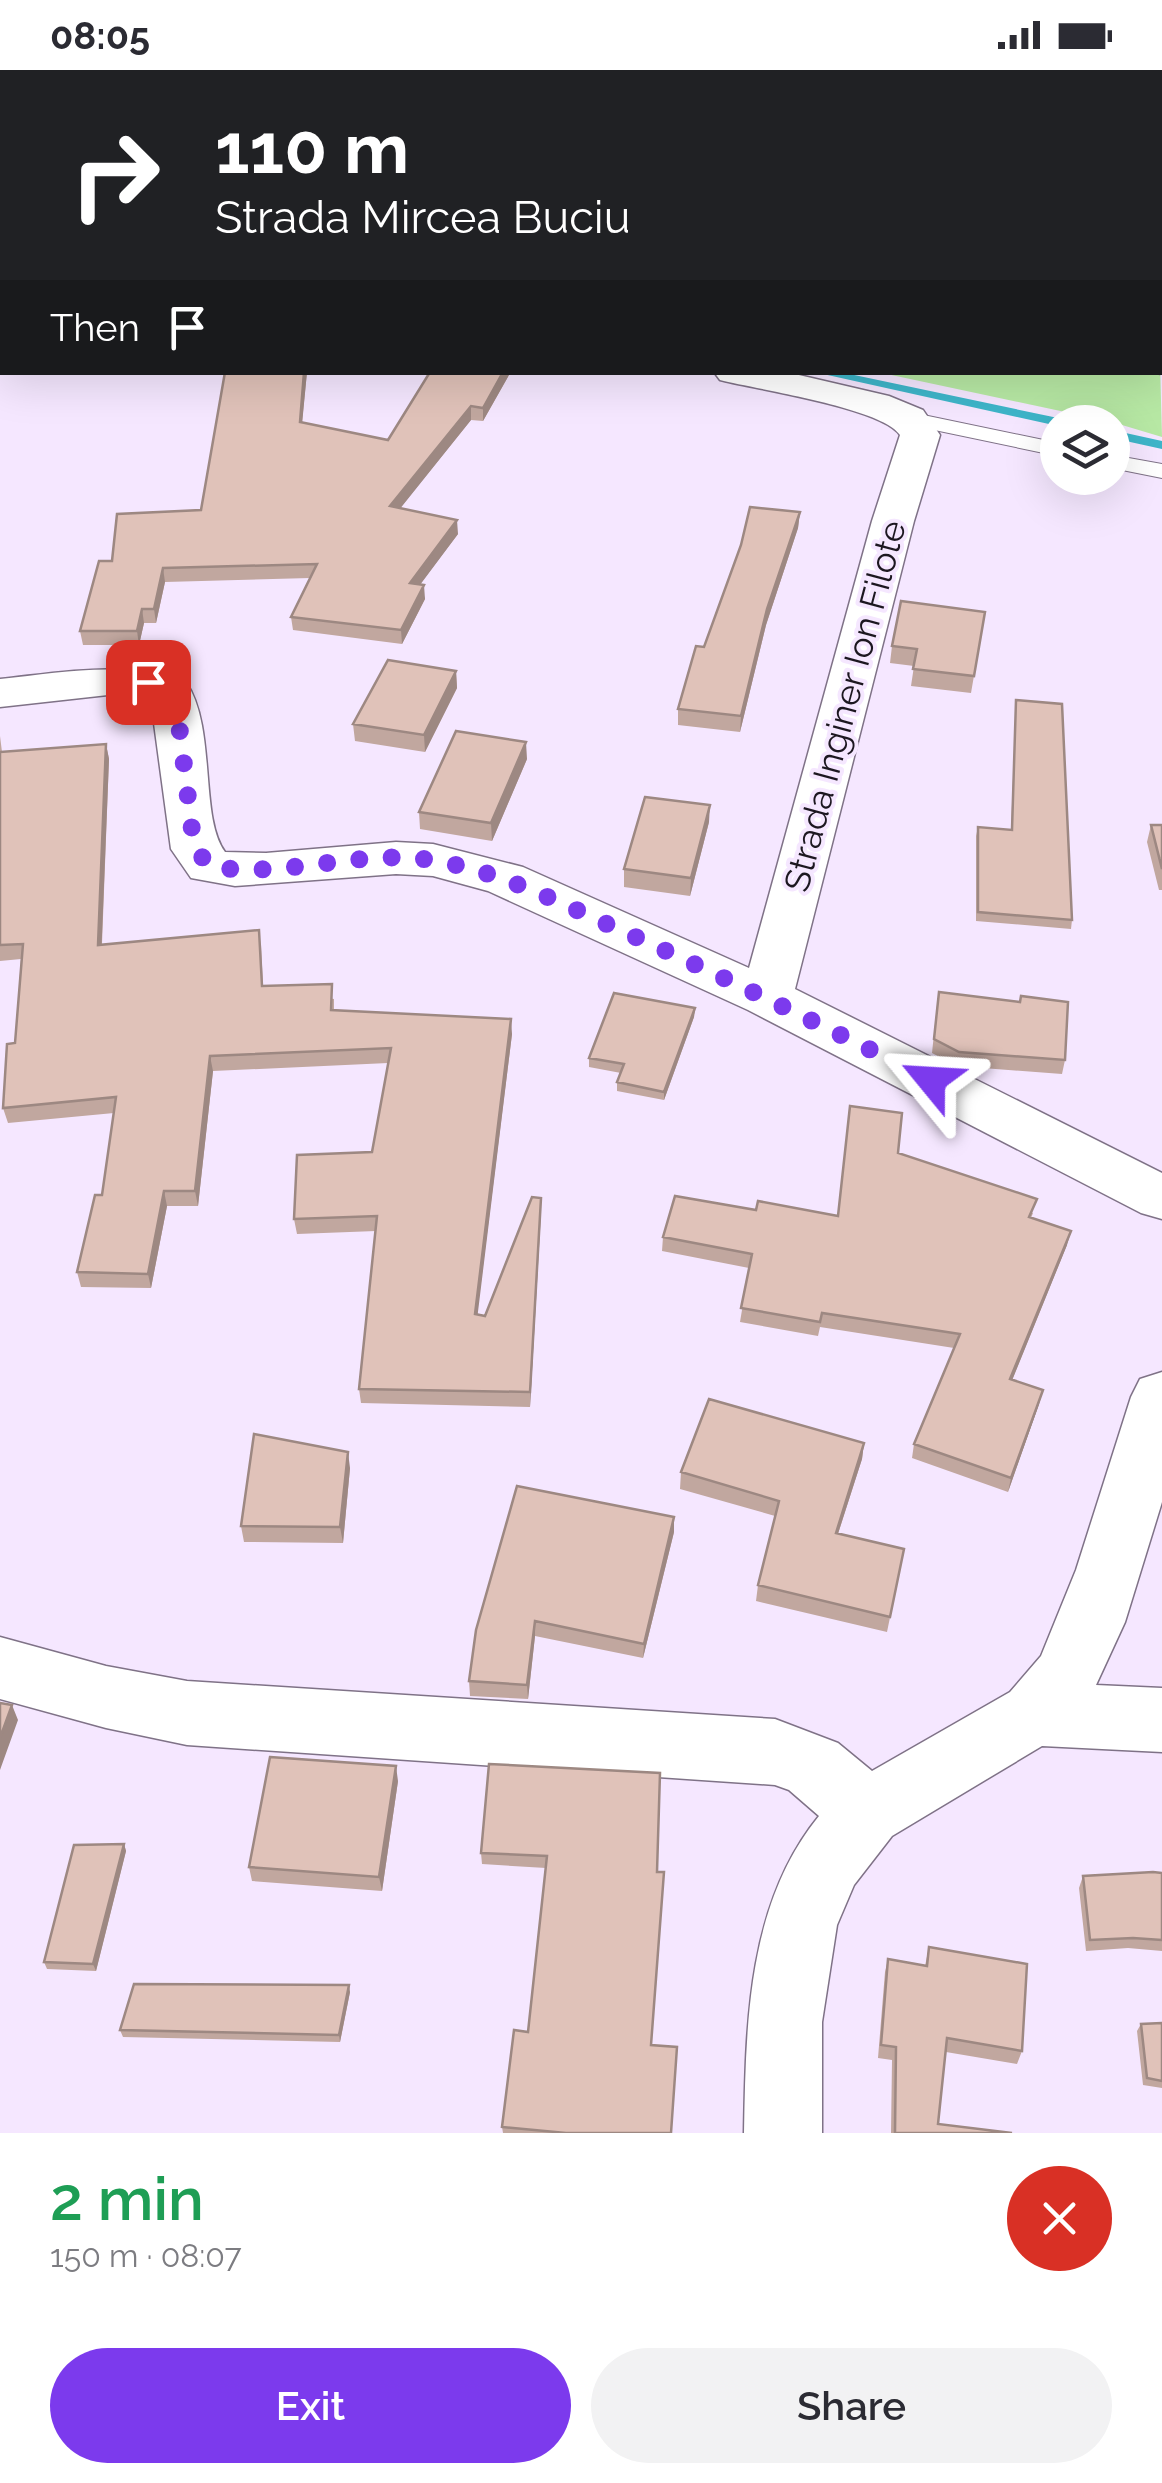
<!DOCTYPE html>
<meta charset="utf-8">
<style>
:root{--surface:#fff;--page:#f2f2f3;--text:#2b2b33;--muted:#7c7c81;--accent:#7c3aed}
body{margin:0;font-family:Raleway,sans-serif;background:var(--page);color:var(--text);height:100vh;display:flex;flex-direction:column;font-size:38px;white-space:nowrap}
*{box-sizing:border-box;margin:0}
p{font-size:32px;color:var(--muted)}
.icon{flex:none;width:55px;height:55px;fill:none;stroke:currentColor;stroke-width:2;stroke-linecap:round;stroke-linejoin:round}
.map{position:relative;height:2063px;overflow:hidden}
.sheet{display:flex;flex-direction:column;background:var(--surface);flex:1}
.sheet>*{flex:none}
.hud{position:absolute;left:0px;top:0px;width:1162px;height:305px;box-shadow:0 10px 40px #0002;background:#202124;color:#fff;overflow:hidden}
.tools{position:absolute;left:1040px;top:335px;display:grid;gap:20px}
.tools a{display:grid;place-items:center;width:90px;height:90px;border-radius:50%;background:var(--surface);box-shadow:0 10px 40px #0002;font-size:50px}
.pin{position:absolute;display:grid;place-items:center;width:85px;height:85px;color:#fff;margin:-42px;border-radius:20px;box-shadow:0 5px 15px #0006}
.me{position:absolute;width:110px;margin:-55px;rotate:297deg;stroke-linejoin:round;filter:drop-shadow(0 0 8px #0008)}
.turn{display:flex;align-items:center;gap:35px;height:210px;padding:0 50px;font-size:45px}
.turn .icon{width:130px;height:130px;stroke-width:2.5}
.turn b{display:block;font-size:70px;line-height:85px}
.then{display:flex;align-items:center;height:95px;padding:0 50px;background:#0003;gap:20px;font-size:38px}
.round{display:grid;place-items:center;flex:none;width:105px;height:105px;border-radius:52px;background:var(--page)}
.headline{display:flex;align-items:center;justify-content:space-between;height:170px;padding:0 50px}
h1{font-size:60px;font-weight:600;line-height:75px;color:#1e9e55}
.button{display:flex;gap:20px;margin-top:auto;padding:20px 50px}
.button a{flex:1;height:115px;border-radius:60px;background:var(--accent);color:#fff;font-size:40px;font-weight:600;line-height:115px;text-align:center}
.button a+a{background:var(--page);color:var(--text)}
.status{display:flex;justify-content:space-between;align-items:center;height:70px;padding:0 50px;background:var(--surface);direction:ltr}
.status svg{height:28px;fill:currentColor}
.map>svg:first-child{display:block}
.green{fill:#b7e8a4}
.water{fill:#3eb5c9}
.lines{fill:none;stroke-linecap:round;stroke-linejoin:round}
.stream{fill:#3eb5c9;fill-rule:evenodd}
.service-casing{stroke:#7f7287;stroke-width:2}
.minor-casing{stroke:#7f7287;stroke-width:3}
.path{stroke:#897f90;stroke-width:4;stroke-dasharray:5 4;stroke-linecap:butt}
.service{fill:#fff;fill-rule:evenodd}
.minor{fill:#fff;fill-rule:evenodd}
.wall{fill:#c1a79f}
.shaded-wall{fill:#9d8882}
.building{fill:#e0c2b9;stroke:#9d8882;stroke-width:2.5}
.route{stroke:#7c3aed;stroke-width:18;stroke-dasharray:0 32.4}
.labels{text-anchor:middle;stroke-width:8;stroke-linejoin:round;paint-order:stroke}
.street-label{font-size:35px;fill:#1c1720;stroke:#f5e7ff}
</style>
<div class="status"><b>08:05</b><svg viewBox="0 0 49 12"><path d="M0 12V9h3v3zM5 12V6h3v6zM10 12V3h3v9zM15 12V0h3v12zM26 1h20v11H26zM47 4h2v5h-2z"/></svg></div>
<div class="map">
<svg width="1162" height="2063" viewBox="0 0 1162 2063">
<rect width="100%" height="100%" fill="#f5e7ff"/>
<path class="green" d="M1160,293L1162,367L1112,352L882,303L1160,302Z"/>
<path class="water" d="M310,0H1162V241L1160,2Z"/>
<g class="lines">
<path class="stream" d="M814,302H840L1058,348L1064,352H1058V356Z
M1112,360L1162,371V379L1112,368Z"/>
<defs>
<path id="service" d="M909,342L1058,373V386L901,353L898,348L901,343Z
M1112,385L1162,394V408L1112,398Z"/>
<path id="minor" d="M0,119H2V139H0Z
M714,302H786L889,326L923,340L940,365L914,451L795,919L1162,1103V1149L1141,1143L748,940L488,821L433,806L396,804L235,816L191,808L171,779L151,631L108,625L0,637V609C65,602 123,590 186,612C217,658 199,747 225,782L266,783L396,772L433,774L523,797L749,898L872,451L900,365C883,338 755,319 720,310Z
M1162,1302V1432L1125,1552L1096,1615L1162,1618V1682L1042,1676L892,1766L854,1815L837,1855L822,1952V2063H744C746,1955 747,1834 819,1746L789,1720L775,1715L187,1675L106,1658L0,1629V1567L106,1596L187,1611L775,1649L838,1673L872,1701L1010,1622L1041,1586L1076,1500L1131,1327L1140,1309Z"/>
</defs>
<use href="#service" class="service-casing"/>
<use href="#minor" class="minor-casing"/>
<path class="path" d="M1156,302L1162,304"/>
<use href="#service" class="service"/>
<use href="#minor" class="minor"/>
</g>
<path class="wall" d="M307,302L302,352L388,370L509,305L483,351L471,350L400,438L458,464L420,514L425,529L402,574L293,560L291,547L310,508L165,512L156,553H144L139,575H83L80,561L112,491L201,440Z
M800,442L798,458L766,555L740,662L678,655V639L704,577Z
M985,542L971,623L911,616L914,596L890,593L892,576Z
M456,601L457,618L425,682L355,671L353,654Z
M1016,630L1072,850L1071,859L976,851V766L978,757L1011,760Z
M0,666L2,682L106,674L109,689L102,874L261,875L263,916L334,929V940L512,964L477,1244L485,1246L541,1128L530,1337L361,1333L359,1319L376,1161L297,1164L294,1149L372,1082L388,993L213,1001L198,1136H167L151,1218L81,1217L77,1202L102,1125L114,1043L8,1053L3,1038L15,973L21,889L0,891Z
M527,689L492,771L420,759L419,742Z
M709,752L690,826L624,817V799Z
M1151,755H1162V820H1159L1147,772Z
M937,935L1065,990L1062,1004L957,996L932,983Z
M695,938L694,947L664,1030L617,1021V1012L621,1003L589,997V988Z
M898,1083L1033,1143L1031,1148L1067,1175L1012,1310L1039,1334L1008,1422L912,1388L914,1374L954,1278L820,1257L818,1266L740,1252L749,1198L662,1181L663,1167L756,1140L838,1146Z
M864,1373L862,1389L838,1464L904,1479L887,1562L756,1531L758,1515L775,1446L680,1419L681,1402Z
M350,1398L343,1473L244,1472L241,1456Z
M674,1462L643,1588L535,1566L528,1629L470,1626L469,1611L476,1560Z
M660,1703L651,1975L671,2063H503L502,2057L528,1962L546,1798L482,1794L481,1783Z
M398,1711L382,1821L252,1811L249,1797Z
M124,1774L126,1781L96,1901L47,1899L44,1892Z
M1162,1803V1881L1128,1878L1086,1881L1079,1818L1083,1806Z
M929,1877L1022,1981L1017,1994L946,1982L938,2054L1012,2063H891L892,1990L878,1988L885,1902L888,1889L925,1896Z
M350,1922L340,1972L123,1967L120,1960Z
M1162,1953V2018L1143,2015L1137,1961L1141,1954Z"/>
<path class="shaded-wall" d="M304,302H307L301,365L300,352Z
M503,302H509V305L483,351V338Z
M471,336V350L391,450L390,436Z
M800,442L798,458L766,555L740,662L741,646L767,539Z
M457,450L458,464L411,527L410,513Z
M163,498L165,512L156,553L154,539Z
M424,515L425,529L402,574L401,560Z
M142,539L144,553L139,575L137,561Z
M456,601L457,618L425,682L424,665Z
M526,672L527,689L492,771L491,753Z
M106,674L109,689L101,890L98,875Z
M710,735L709,752L690,826L691,808Z
M695,938L694,947L664,1030V1022Z
M511,949L512,964L476,1258L475,1244Z
M210,986L213,1001L198,1136L195,1121Z
M164,1121L167,1136L151,1218L148,1204Z
M541,1128V1143L530,1337V1322Z
M1071,1161L1067,1175L1007,1323L1010,1309Z
M1043,1320L1039,1334L1008,1422L1011,1408Z
M864,1373L862,1389L833,1479L836,1463Z
M348,1382L350,1398L343,1473L340,1457Z
M674,1447V1462L643,1588L644,1574Z
M535,1551V1566L528,1629L527,1615Z
M12,1635L18,1650L0,1700V1668Z
M396,1696L398,1711L382,1821L379,1807Z
M124,1774L126,1781L96,1901L93,1894Z
M349,1915L350,1922L340,1972L339,1965Z"/>
<path class="building" d="M225,302H304L300,352L388,370L430,302H503L483,338L471,336L390,436L457,450L410,513L424,515L401,560L291,547L317,494L163,498L154,539H142L137,561H80L99,491H112L117,444L201,440Z
M750,437L800,442L767,539L741,646L678,639L696,576L704,577L741,475Z
M901,531L985,542L974,606L913,599L917,579L892,576Z
M388,590L456,601L424,665L353,654Z
M1016,630L1062,634L1072,850L978,842V757L1012,760Z
M456,661L526,672L491,753L419,742Z
M106,674L98,875L259,860L262,916L332,914L331,940L511,949L475,1244L485,1246L532,1127L541,1128L530,1322L359,1319L377,1146L294,1149L297,1085L372,1082L391,978L210,986L195,1121H164L148,1204L77,1202L95,1125H102L116,1027L3,1038L7,974L15,973L23,874L0,875V682Z
M645,727L710,735L691,808L624,799Z
M1151,755H1162V799Z
M939,922L1020,932L1021,926L1068,932L1065,990L959,982L934,969Z
M614,923L695,938L664,1022L617,1012L624,994L589,988Z
M850,1036L902,1043L898,1083L1037,1129L1029,1147L1071,1161L1010,1309L1043,1320L1011,1408L914,1374L960,1264L822,1243L820,1252L741,1238L752,1184L663,1167L675,1126L756,1140L758,1131L838,1146Z
M709,1329L864,1373L836,1463L904,1479L890,1547L758,1515L779,1431L681,1402Z
M254,1364L348,1382L340,1457L241,1456Z
M517,1416L674,1447L644,1574L535,1551L527,1615L469,1611L476,1560Z
M0,1633L12,1635L0,1668Z
M270,1687L396,1696L379,1807L249,1797Z
M489,1694L660,1703L657,1802H664L651,1975L677,1977L671,2063H566L502,2057L514,1960L528,1962L547,1786L481,1783Z
M124,1774L93,1894L44,1892L74,1775Z
M1153,1802L1162,1803V1870L1133,1868L1090,1870L1083,1806Z
M929,1877L1027,1894L1022,1981L947,1968L938,2054L1012,2063H895L896,1977L881,1975L888,1889L927,1896Z
M134,1914L349,1915L339,1965L120,1960Z
M1162,1953V2011L1147,2008L1141,1954Z"/>
<g class="lines">
<path class="route" d="M148,612L170,622L177,638L192,760L196,779L209,796C284,810 361,777 437,791C505,803 566,836 629,864C731,910 831,960 931,1010"/>
</g>
<g class="labels">
<g class="street-label">
<text transform="translate(845 636) rotate(-75)" y="12">Strada Inginer Ion Filote</text>
</g>
</g>
</svg>
<div class="tools">
<a><svg class="icon" aria-label="layers" viewBox="0 0 24 24"><path d="M12 4l9 5-9 5-9-5zM3 14l9 5 9-5"/></svg></a>
</div>
<div class="pin" style="left:148px;top:612px;background:#d93025"><svg class="icon" aria-label="arrive" viewBox="0 0 24 24"><path d="M6 21V4h12l-3 4 3 4H6"/></svg></div>
<svg class="me" style="left:931px;top:1010px" viewBox="-20 -20 40 40"><path d="M0-17L14 15 0 8-14 15z" fill="#7c3aed" stroke="#fff" stroke-width="4"/></svg>
<div class="hud">
<div class="turn"><svg class="icon" aria-label="right" viewBox="0 0 24 24"><path d="M7 20v-9h11M14 6l5 5-5 5"/></svg><div><b>110 m</b>Strada Mircea Buciu</div></div>
<div class="then">Then<svg class="icon" aria-label="arrive" viewBox="0 0 24 24"><path d="M6 21V4h12l-3 4 3 4H6"/></svg></div>
</div>
</div>
<section class="sheet">
<div class="headline"><div><h1>2 min</h1><p>150 m · 08:07</p></div><a class="round" style="background:#d93025;color:#fff"><svg class="icon" aria-label="close" viewBox="0 0 24 24"><path d="M6 6l12 12M18 6L6 18"/></svg></a></div>
<div class="button"><a>Exit</a><a>Share</a></div>
</section>
